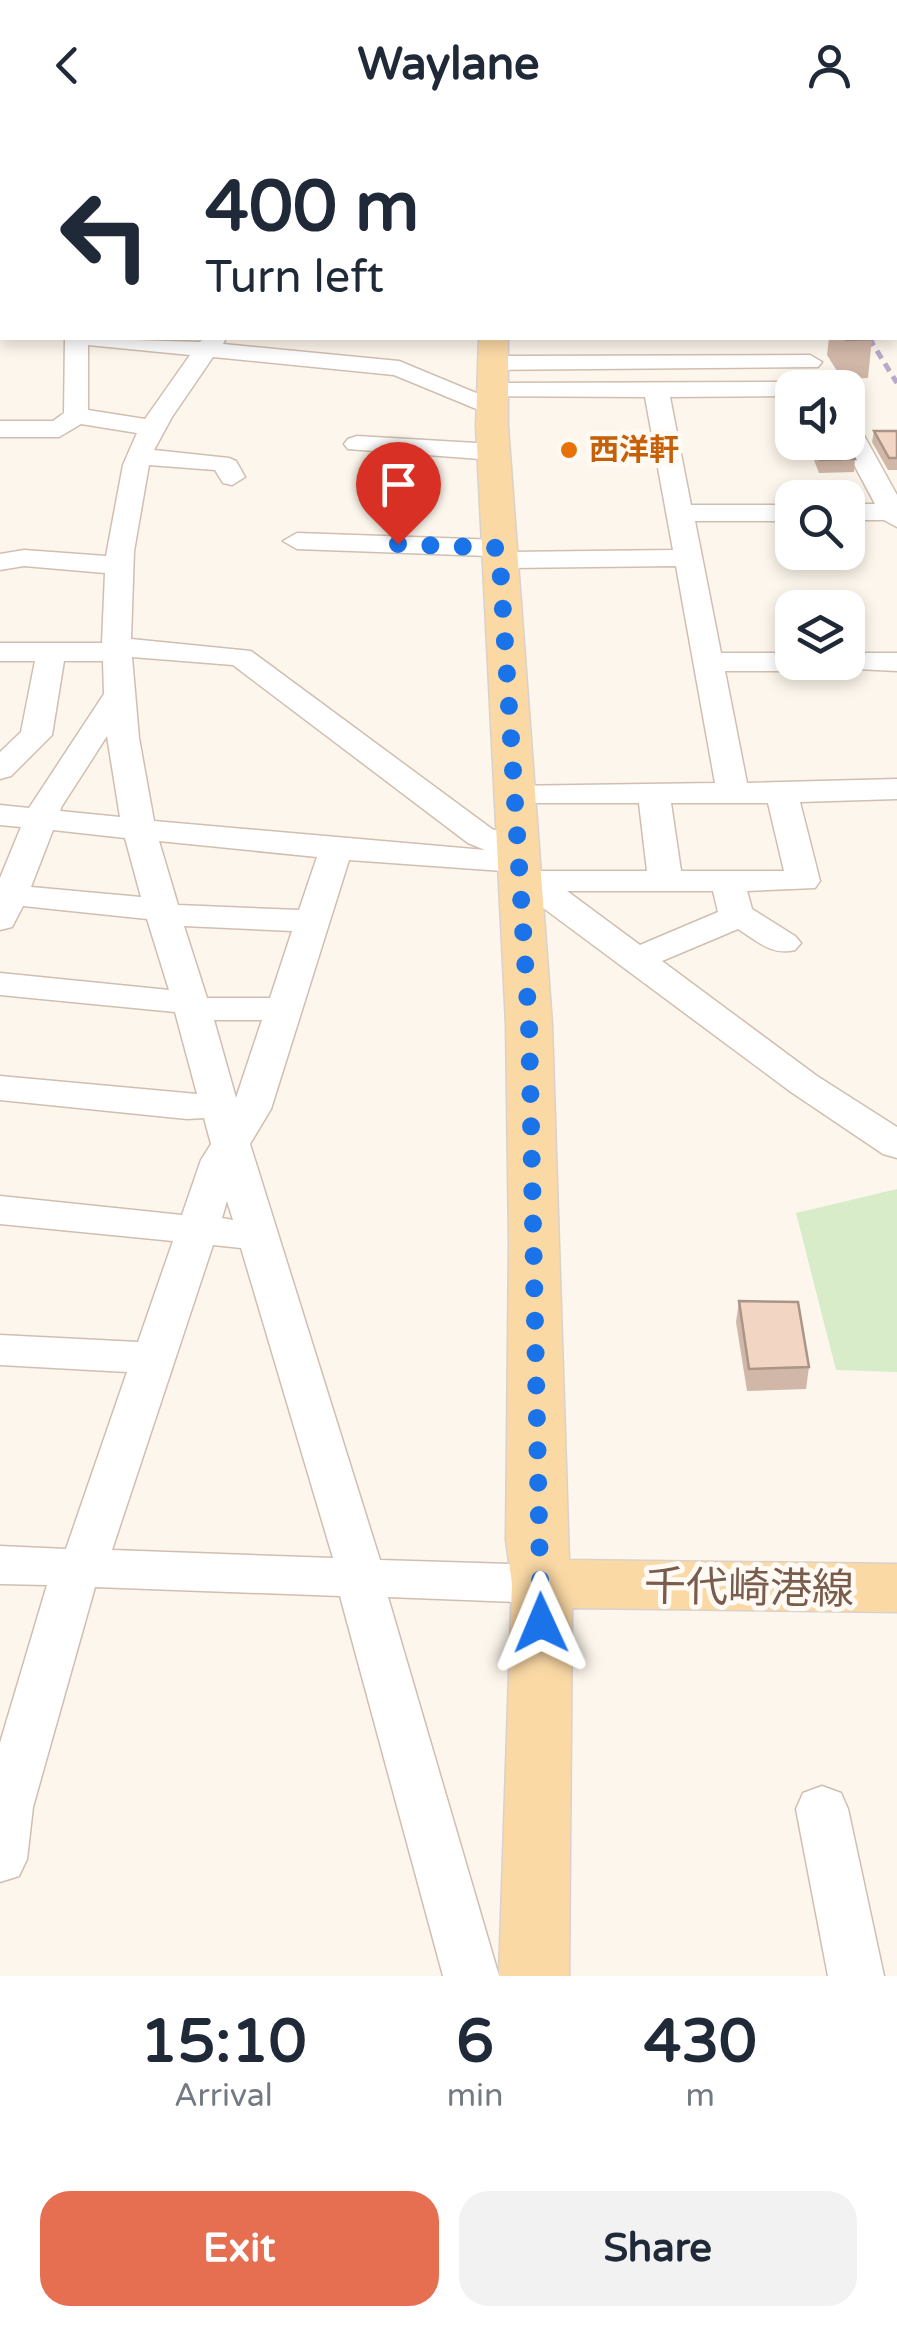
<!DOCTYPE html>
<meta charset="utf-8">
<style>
:root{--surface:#fff;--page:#f2f2f3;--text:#1f2937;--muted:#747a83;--accent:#e76f51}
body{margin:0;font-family:"Varela Round","Noto Sans JP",sans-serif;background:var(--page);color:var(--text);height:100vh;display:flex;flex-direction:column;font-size:38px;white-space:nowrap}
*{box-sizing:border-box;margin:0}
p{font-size:32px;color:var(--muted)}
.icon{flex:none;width:55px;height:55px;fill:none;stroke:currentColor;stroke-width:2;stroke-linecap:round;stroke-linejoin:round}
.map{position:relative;height:1846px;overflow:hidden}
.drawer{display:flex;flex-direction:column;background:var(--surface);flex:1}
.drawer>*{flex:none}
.hud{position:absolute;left:0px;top:0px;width:898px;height:210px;box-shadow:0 5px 15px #0003;background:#fff;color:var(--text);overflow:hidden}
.buttons{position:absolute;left:775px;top:240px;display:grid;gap:20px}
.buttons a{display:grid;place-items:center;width:90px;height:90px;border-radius:20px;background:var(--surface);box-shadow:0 5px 15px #0003;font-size:50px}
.pin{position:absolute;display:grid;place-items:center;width:85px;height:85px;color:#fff;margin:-102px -42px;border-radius:50% 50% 50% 0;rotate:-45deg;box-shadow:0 0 10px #0007}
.pin .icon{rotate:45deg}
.me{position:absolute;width:110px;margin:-55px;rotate:359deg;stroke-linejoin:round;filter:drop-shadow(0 0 8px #0008)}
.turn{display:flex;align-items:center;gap:35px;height:210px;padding:0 40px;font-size:45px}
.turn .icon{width:130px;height:130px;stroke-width:2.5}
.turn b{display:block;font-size:70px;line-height:85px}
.eta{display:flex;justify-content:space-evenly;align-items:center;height:170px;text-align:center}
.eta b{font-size:60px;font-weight:800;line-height:70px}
.primary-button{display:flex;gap:20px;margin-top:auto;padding:20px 40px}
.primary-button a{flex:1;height:115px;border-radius:30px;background:var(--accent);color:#fff;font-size:40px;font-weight:800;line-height:115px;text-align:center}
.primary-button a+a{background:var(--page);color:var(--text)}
header{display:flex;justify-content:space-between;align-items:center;height:130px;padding:0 40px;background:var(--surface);font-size:45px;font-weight:800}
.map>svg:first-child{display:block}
.green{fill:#d8ecc9}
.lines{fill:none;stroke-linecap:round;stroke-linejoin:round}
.minor-casing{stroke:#d1beb0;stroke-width:3}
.major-casing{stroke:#dad1cd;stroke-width:3}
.minor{fill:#fff;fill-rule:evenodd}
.major{fill:#fbd9a5;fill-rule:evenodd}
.rail{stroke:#b9a8c9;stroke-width:5;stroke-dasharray:9 6;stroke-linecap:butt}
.wall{fill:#d1b7a8}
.building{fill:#f3d5c3;stroke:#aa9588;stroke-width:2.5}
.route{stroke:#1a73e8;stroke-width:18;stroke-dasharray:0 32.4}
.food-dot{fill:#e8710a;stroke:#fffaf3;stroke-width:4}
.labels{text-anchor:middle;stroke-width:10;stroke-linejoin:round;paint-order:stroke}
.far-food-label{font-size:30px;font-weight:bold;fill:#c56008;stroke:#fffaf3;text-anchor:start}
.near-street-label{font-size:42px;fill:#7a5c4d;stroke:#fffaf3}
</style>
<header><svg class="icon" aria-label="back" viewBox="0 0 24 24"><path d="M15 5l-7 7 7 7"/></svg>Waylane<svg class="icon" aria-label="person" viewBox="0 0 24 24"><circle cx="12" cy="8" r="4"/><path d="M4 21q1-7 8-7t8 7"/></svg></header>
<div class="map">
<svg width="897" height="1846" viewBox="0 0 897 1846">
<rect width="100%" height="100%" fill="#fdf6ec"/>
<path class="green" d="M897,1059V1242L836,1240L796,1083Z"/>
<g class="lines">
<defs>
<path id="minor" d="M468,0H700L698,2Z
M877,0H897V4L895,6V2Z
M895,48H897V60H895Z
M0,130L2,131V144H0Z
M65,208L200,212L203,208H226L223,214L399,231L481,265L478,260L481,255L490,253L792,252L803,258H792V266L670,267L691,375H792V391H695L721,523H792V532H807L803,538L792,541H725L747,653L897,649V669L800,672L820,751L815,758L747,761L752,779L795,806L801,813L795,820C772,826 757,811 738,799L662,831L817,946L897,997V1028L883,1024L791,962L507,751L512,744L524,741H647L639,673H513L502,670L497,663L502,656L715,653L676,436L499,438L489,436L485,430L488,426L297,419L283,411L297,403L499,410L509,412L513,418L510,422L673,420L645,267L483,266L503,278L491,285L394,245L213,227L172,287L154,320L229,328L236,331L245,347L232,355L223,353L215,340L149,335L134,421L131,509L251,521L492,699L529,713L534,720L530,725L535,732L530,739L518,742L349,730L271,979L250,1014L380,1430L542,1435L559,1441L566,1454L559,1467L542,1473L388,1467L499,1846H443L340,1466L95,1457L33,1677L27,1729L19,1746L0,1752V1613L47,1455L0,1454V1416L66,1419L127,1242L0,1235V1205L138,1212L173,1111L0,1094V1066L182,1085L201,1030L211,1014L204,988L187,989L0,970V946L197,964L175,882L0,865V843L169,860L147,789L23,776L12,797L0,800V748L21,697L0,695V675L29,678L104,564L103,531H64L52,605L11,646L0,649V622L21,602L35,531H0V513H102L105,443L24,436L0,440V424L24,420L106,426L123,335L137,303L81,294L59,307H0V291H53L64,283ZM88,215L190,225L145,289L88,280ZM132,527L233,535L468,713L485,720L154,691L139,608ZM107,606L120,687L60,681L62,676ZM671,673H768L784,741H681ZM53,700L125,708L141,767L31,757ZM159,711L317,727L299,780L178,775ZM567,761H713L718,782L640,815ZM184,796L292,801L270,868H207ZM214,890H262L236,968ZM227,1071L233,1090L222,1088ZM213,1115L241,1118L333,1428L112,1420Z
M810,225L822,232L818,237L494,240L482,233L494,226Z
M848,292L861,300L897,365V397L884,390H848V374H875L842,312H848Z
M357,306L493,314L506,322L493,330L348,319L344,314L348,309Z
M848,523H897V541L837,538L833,532H848Z
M822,1656L841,1663L848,1679L884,1846H828L796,1679L803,1663Z"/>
<path id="major" d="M466,0H490V2H466Z
M479,208H508V296L552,894L569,1430L897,1434V1482L572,1478L569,1846H499L512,1454L506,1410L509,1112L506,894L476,296Z"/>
</defs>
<use href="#minor" class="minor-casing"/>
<use href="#major" class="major-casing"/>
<use href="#minor" class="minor"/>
<use href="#major" class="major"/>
<path class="rail" d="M869,208L897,253"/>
</g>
<path class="wall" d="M829,208H872L868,248L842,249L827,225Z
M874,301H897V340H888L872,312Z
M807,312H847L855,329L854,342L819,343Z
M739,1171L809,1237L806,1259L747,1261L736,1192Z"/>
<path class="building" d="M692,0H718L719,2H692Z
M844,208H872L873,209L846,210Z
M874,301H897V328H889Z
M813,312H847L855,329L820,330Z
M739,1171L798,1172L809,1237L749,1239Z"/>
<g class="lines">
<path class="route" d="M398,414L499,418L529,894L541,1493"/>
</g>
<circle class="food-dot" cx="569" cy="320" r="10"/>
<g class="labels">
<g class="far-food-label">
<text x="589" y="330">西洋軒</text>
</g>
<g class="near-street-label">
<text transform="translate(749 1457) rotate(1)" y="15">千代崎港線</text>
</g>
</g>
</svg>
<div class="buttons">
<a><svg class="icon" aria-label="sound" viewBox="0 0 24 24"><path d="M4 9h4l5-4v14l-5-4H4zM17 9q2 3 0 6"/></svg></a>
<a><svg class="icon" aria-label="search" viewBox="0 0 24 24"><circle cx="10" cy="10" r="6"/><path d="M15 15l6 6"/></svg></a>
<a><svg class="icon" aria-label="layers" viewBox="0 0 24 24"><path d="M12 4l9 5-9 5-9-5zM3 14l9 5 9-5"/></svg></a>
</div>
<div class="pin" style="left:398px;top:414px;background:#d93025"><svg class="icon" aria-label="arrive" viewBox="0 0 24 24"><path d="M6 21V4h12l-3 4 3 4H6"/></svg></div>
<svg class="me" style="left:541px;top:1493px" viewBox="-20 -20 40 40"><path d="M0-17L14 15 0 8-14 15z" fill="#1a73e8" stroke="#fff" stroke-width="4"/></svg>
<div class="hud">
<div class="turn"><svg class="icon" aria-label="left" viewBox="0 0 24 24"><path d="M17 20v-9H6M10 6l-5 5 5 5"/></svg><div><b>400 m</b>Turn left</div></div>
</div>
</div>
<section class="drawer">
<div class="eta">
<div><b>15:10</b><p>Arrival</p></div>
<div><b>6</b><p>min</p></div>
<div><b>430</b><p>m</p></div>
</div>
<div class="primary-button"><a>Exit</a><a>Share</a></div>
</section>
